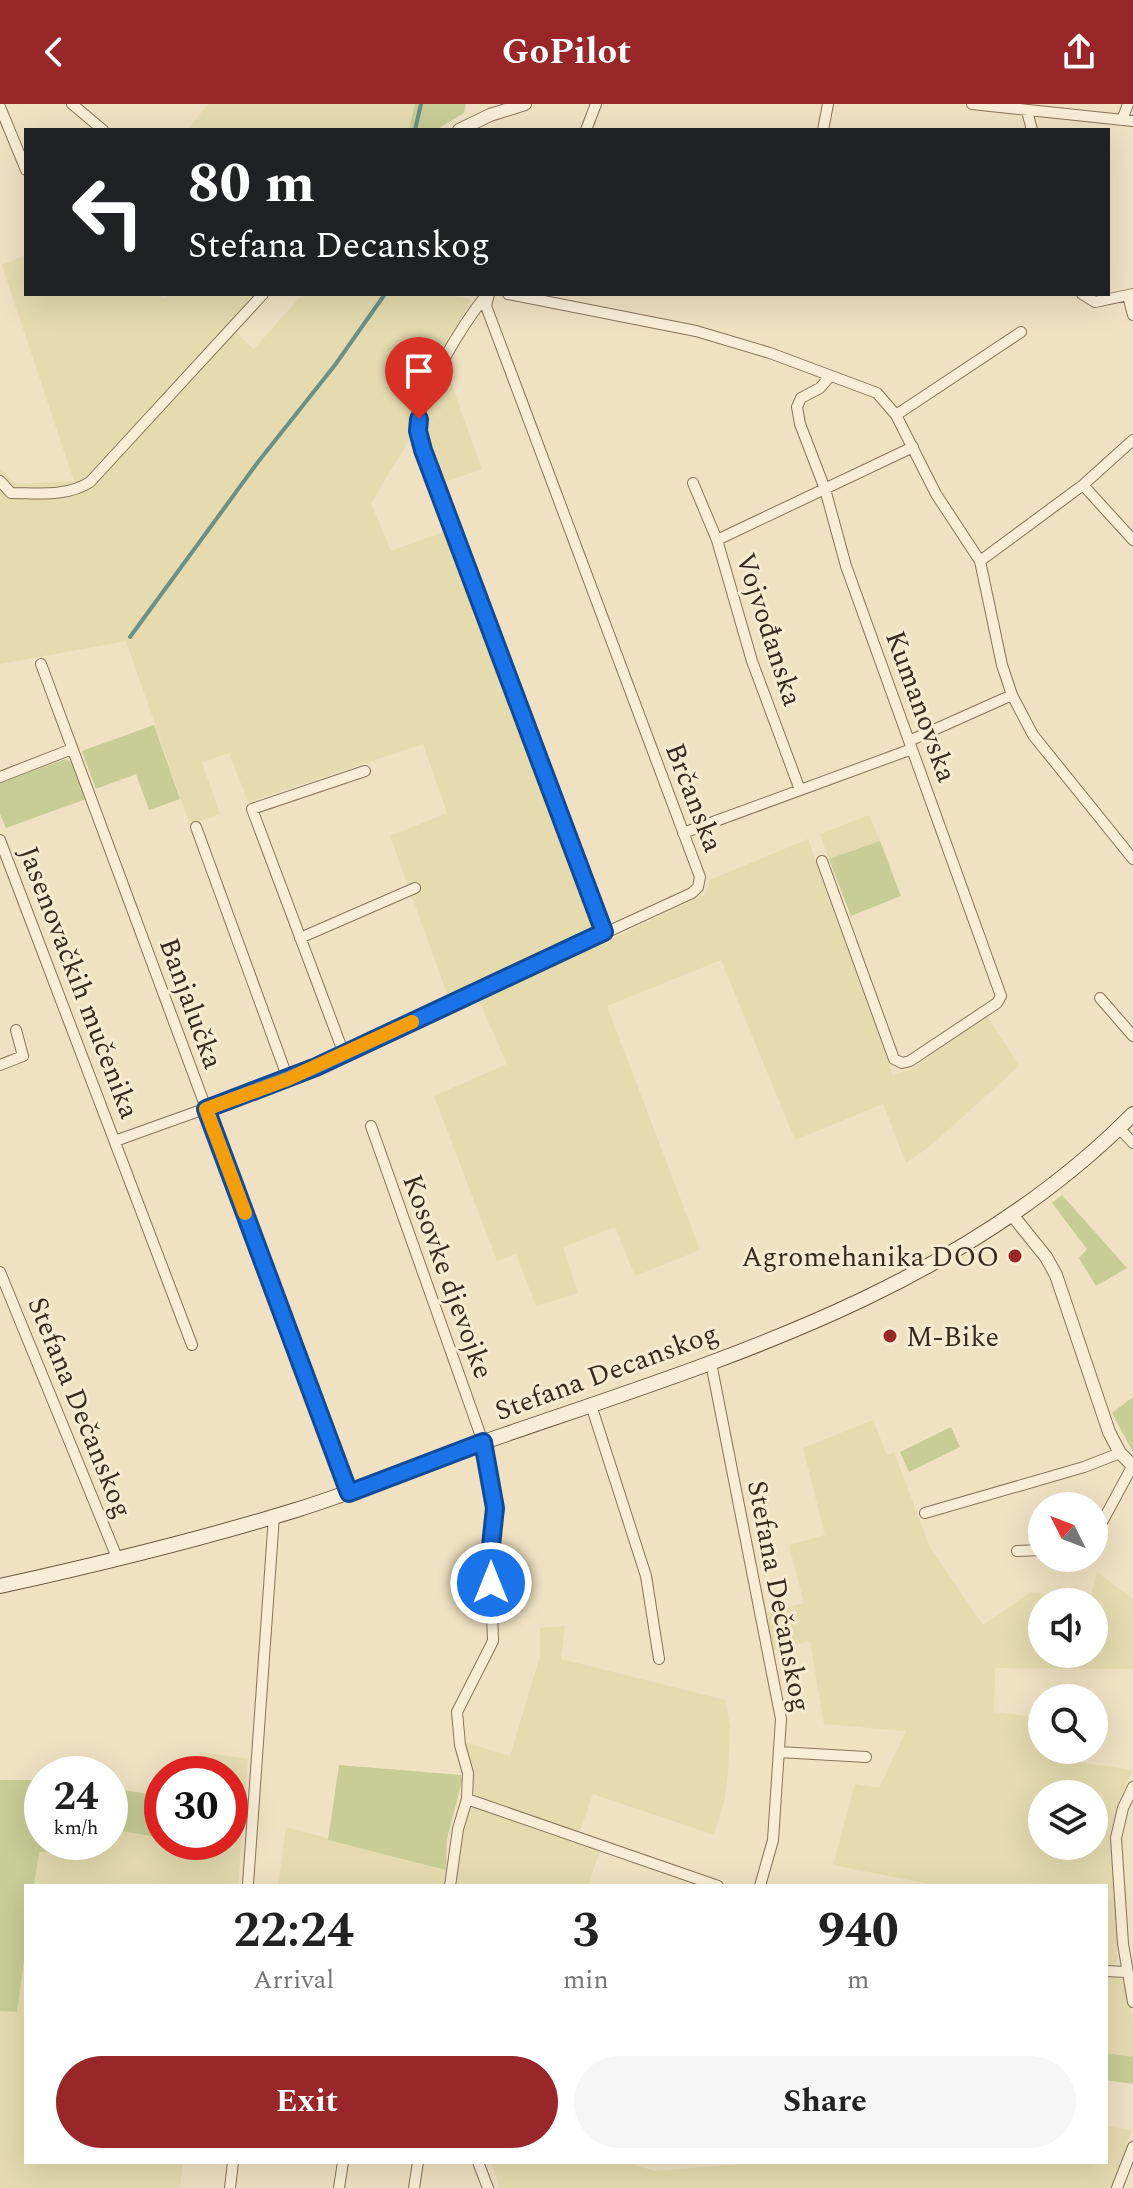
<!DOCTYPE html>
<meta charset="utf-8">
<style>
:root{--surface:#fff;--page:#f6f6f6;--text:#222;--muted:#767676;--accent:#992729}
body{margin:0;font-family:Spectral,serif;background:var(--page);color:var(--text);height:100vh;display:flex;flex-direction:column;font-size:30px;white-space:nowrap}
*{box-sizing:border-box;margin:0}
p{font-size:26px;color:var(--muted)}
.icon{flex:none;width:44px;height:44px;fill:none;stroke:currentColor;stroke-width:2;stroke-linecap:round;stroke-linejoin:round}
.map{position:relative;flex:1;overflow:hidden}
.panel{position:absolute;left:24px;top:1780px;width:1084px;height:280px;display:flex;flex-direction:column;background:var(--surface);border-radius:0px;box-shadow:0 8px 32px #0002}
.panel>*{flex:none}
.hud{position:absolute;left:24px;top:24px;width:1086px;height:168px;border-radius:0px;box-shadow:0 8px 32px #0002;background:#202124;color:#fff;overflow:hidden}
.needle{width:52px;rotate:312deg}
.controls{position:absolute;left:1028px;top:1388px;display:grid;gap:16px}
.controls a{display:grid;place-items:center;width:80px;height:80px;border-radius:50%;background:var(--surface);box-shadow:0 8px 32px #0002;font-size:40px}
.speed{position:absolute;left:24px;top:1652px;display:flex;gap:16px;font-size:40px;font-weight:700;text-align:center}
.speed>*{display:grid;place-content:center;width:104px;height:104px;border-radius:50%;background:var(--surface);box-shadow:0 8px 32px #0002;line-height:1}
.speed small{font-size:20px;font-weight:400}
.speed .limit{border:12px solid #d22;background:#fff;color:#111}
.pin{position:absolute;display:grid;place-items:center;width:68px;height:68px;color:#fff;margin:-82px -34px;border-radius:50% 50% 50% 0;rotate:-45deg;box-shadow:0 0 8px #0007}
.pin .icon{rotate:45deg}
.me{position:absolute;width:88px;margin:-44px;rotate:0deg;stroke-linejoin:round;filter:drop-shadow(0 0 6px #0008)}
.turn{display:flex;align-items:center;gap:28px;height:168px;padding:0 32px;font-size:36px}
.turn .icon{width:104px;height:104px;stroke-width:2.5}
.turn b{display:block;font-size:56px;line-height:68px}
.eta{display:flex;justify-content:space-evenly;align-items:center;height:136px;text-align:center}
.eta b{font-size:48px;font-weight:700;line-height:56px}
.cta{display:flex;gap:16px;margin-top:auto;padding:16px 32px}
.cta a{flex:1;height:92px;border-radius:48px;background:var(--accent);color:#fff;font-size:32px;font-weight:700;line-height:92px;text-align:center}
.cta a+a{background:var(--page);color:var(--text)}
header{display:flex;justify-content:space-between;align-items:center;height:104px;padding:0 32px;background:var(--accent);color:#fff;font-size:36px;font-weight:700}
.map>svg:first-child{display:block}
.farmland{fill:#e5dbaf;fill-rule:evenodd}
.green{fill:#c7cd95}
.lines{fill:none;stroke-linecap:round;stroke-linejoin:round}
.stream{stroke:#6b9086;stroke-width:4}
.minor-casing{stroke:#897259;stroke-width:12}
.tertiary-casing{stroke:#897259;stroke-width:14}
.secondary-casing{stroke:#6b533c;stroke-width:16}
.minor{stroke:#f9eed5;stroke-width:10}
.tertiary{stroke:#f9eed5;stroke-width:12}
.secondary{stroke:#f9eed5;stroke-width:14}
.route-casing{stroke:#114b97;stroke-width:20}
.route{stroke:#1a73e8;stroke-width:14}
.slow{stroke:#f59e0b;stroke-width:14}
.poi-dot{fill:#992729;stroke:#f6ebd1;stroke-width:3}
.labels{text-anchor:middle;stroke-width:6;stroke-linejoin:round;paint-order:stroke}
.street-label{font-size:28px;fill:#382a1d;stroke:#f6ebd1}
.poi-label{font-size:28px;fill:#382a1d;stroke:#f6ebd1;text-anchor:end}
</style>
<header><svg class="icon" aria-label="back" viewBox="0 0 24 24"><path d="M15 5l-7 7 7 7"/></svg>GoPilot<svg class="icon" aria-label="share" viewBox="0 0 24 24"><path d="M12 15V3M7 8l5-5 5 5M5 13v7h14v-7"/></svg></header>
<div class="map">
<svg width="1133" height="2084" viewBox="0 0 1133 2084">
<rect width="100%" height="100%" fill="#efe1c2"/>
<path class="farmland" d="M208,0H415L409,26H187Z
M26,151V190H158L164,195L169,190H268L235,228L254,245L303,190H435L468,194L471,197L436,259L413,312L411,333L371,399L391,447L443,428L594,824L449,895L390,732L447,709L423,640L248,698L229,649L202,658L220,710L190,721L126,537L0,560V364L16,380L74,377L2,161Z
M446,265L482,365L441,379L424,336L422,324Z
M869,711L880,737L829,755L820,730Z
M808,735L893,971L910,966L987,912L1019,962L929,1043L906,1059L883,1000L795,1036L721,856L607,902L700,1146L635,1172L615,1123L563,1143L578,1189L536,1202L516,1150L497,1157L434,992L507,960L479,897L705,791L710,776Z
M873,1316L887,1351L894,1348L930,1443L983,1521L1031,1488L1090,1496L1097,1468L1133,1495V1565L995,1564L994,1608L1042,1614V1646H1063V1656L1133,1666L1120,1694L1111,1729L1117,1857L1113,1863L1106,1862V1782H940L833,1761L855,1680L879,1684L906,1627L824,1620L810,1537L773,1546L764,1509L804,1499L789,1441L825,1431L803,1344ZM1042,1498H1094V1550H1042ZM1042,1690H1094V1742H1042Z
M565,1522L561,1555L725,1596L730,1622L728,1670L725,1694L714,1731L593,1690L579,1730L479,1695L472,1687L464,1638L510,1652L540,1552V1524Z
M200,1648L248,1655L238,1782H34L39,1748L103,1749L105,1738H110V1725L162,1734V1738H230V1670H196Z
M471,1702L600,1746L588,1782H455L457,1751L468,1703Z
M286,1723L446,1766L444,1782H278Z
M26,1842V2058H183L180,2084H0V1907L17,1908Z
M1106,1871L1120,1873L1125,1878L1133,1914V1953L1106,1949Z
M1106,2022L1132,2026L1111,2084H500L491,2058H627L654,2067L767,2058H1106Z"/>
<path class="green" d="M415,0H466L464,9L436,26H409Z
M154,621L180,695L149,706L136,670L96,685L82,647Z
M66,655L73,659L89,694L6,724L0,710V679Z
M880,737L901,792L851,812L829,755Z
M1062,1091L1127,1164L1096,1182L1079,1154L1087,1145L1052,1099Z
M1133,1293V1348L1112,1309Z
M951,1323L960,1343L909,1368L900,1348Z
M339,1661L461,1671L462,1677L447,1735L446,1766L328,1736Z
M0,1676H36V1696L42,1697V1738H105L104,1749L39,1748L34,1782H26V1842L17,1908L0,1907Z
M110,1684L162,1692V1734L110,1725Z
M1106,1949L1133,1953V1980L1106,1976Z"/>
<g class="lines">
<path class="stream" d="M415,26L421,0
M130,533L258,358L335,261L385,190"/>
<defs>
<path id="minor" d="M72,0L103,26
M972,0L1133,17
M0,3L26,66
M1027,7L1032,26
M1122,16L1128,0
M586,26L596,0
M823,26L828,0
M487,190C466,216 415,294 418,328C419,334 421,340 423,346L604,828
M508,190L696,227L770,249L877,289L896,311L936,390L980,457L1002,561L1012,591L1033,631L1133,755
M1082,190L1095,198L1133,190
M1128,192L1133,211
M896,311L1021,228
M0,377L11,389C38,389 67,393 90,378L263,190
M693,379L717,436L752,557L800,686
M1083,381L1133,436
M717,436L913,343
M980,457L1083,381L1133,336
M41,560L349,1389
M909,637L1012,591
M0,673L72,645
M196,723L288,975
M683,729L912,645
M0,736L192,1241
M822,757L894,955L902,959L910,957L997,899L1001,892L846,462L825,385L800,320L797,303L801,294L820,284L830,272
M300,834L415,784
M1100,894L1133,932
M344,950L252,705L365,667
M0,961L23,952L16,926
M371,1022L483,1338L495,1404L490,1451L493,1537L457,1608L460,1641L468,1669L467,1695L458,1725L450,1782
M1119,1024L1133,1039
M115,1037L288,975L692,789L698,783L700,773L486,202L489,190
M0,1168L118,1456
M711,1259L781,1615L773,1736L760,1782
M591,1301L646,1472L659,1555
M925,1409L1084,1363L1120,1349
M1094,1433L1133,1361
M1017,1447L1042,1446
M779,1648L866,1653
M1133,1683L1123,1704L1116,1734L1123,1840L1133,1898
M467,1695L718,1782
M248,1780L274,1412
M1106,1867L1126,1868
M478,2058L488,2084
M230,2084L233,2058
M339,2084L343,2058
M414,2084L418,2058
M1117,2084L1133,2043"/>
<path id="tertiary" d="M459,26L490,11L525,0
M1013,1112L1046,1153L1056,1171L1109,1328L1120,1349L1133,1362"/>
<path id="secondary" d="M0,1482C100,1460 198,1436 296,1406C367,1384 436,1354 507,1330C731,1253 962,1183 1133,1010"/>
</defs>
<use href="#minor" class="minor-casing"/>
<use href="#tertiary" class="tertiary-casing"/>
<use href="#secondary" class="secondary-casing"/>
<use href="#minor" class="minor"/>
<use href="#tertiary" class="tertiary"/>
<use href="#secondary" class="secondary"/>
</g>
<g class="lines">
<defs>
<path id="route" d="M419,315L418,327L423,346L604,828L316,963L206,1005L349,1389L483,1338L495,1404L490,1451L491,1479"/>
</defs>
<use href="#route" class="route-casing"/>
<use href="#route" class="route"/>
<path class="slow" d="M245,1109L206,1005L288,975L412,918"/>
</g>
<g class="poi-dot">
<circle cx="1015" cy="1152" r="8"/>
<circle cx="890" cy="1232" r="8"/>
</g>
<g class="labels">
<g class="street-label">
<text transform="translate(770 525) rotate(72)" y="10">Vojvođanska</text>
<text transform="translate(922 602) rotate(70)" y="10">Kumanovska</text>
<text transform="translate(695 693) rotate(69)" y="10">Brčanska</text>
<text transform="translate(80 878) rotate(69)" y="10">Jasenovačkih mučenika</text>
<text transform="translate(192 899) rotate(70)" y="10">Banjalučka</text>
<text transform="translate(449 1172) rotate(70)" y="10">Kosovke djevojke</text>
<text transform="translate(606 1267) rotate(-20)" y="10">Stefana Decanskog</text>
<text transform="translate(81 1303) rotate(68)" y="10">Stefana Dečanskog</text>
<text transform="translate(780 1492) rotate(79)" y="10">Stefana Dečanskog</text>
</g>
<g class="poi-label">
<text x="999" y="1162">Agromehanika DOO</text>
<text x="906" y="1242" text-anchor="start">M-Bike</text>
</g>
</g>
</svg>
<div class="controls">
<a><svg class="needle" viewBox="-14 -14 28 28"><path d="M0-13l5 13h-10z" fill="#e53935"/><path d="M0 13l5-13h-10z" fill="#767676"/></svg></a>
<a><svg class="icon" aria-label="sound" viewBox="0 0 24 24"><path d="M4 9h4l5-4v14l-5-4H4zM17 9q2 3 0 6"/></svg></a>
<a><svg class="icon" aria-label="search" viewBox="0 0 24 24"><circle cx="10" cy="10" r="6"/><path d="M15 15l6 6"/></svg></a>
<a><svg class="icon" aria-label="layers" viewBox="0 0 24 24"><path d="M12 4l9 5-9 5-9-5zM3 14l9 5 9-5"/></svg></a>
</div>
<div class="speed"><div>24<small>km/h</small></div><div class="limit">30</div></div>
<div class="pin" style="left:419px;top:315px;background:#d93025"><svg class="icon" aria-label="arrive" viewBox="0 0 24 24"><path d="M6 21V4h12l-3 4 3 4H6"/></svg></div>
<svg class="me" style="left:491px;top:1479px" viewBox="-20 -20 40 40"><circle r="17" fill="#1a73e8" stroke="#fff" stroke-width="3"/><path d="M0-11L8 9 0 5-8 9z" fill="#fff"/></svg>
<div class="hud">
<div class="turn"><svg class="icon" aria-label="left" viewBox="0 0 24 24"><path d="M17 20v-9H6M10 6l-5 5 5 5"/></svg><div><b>80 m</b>Stefana Decanskog</div></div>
</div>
<section class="panel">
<div class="eta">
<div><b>22:24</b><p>Arrival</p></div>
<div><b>3</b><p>min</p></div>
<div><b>940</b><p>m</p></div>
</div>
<div class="cta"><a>Exit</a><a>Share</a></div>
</section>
</div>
